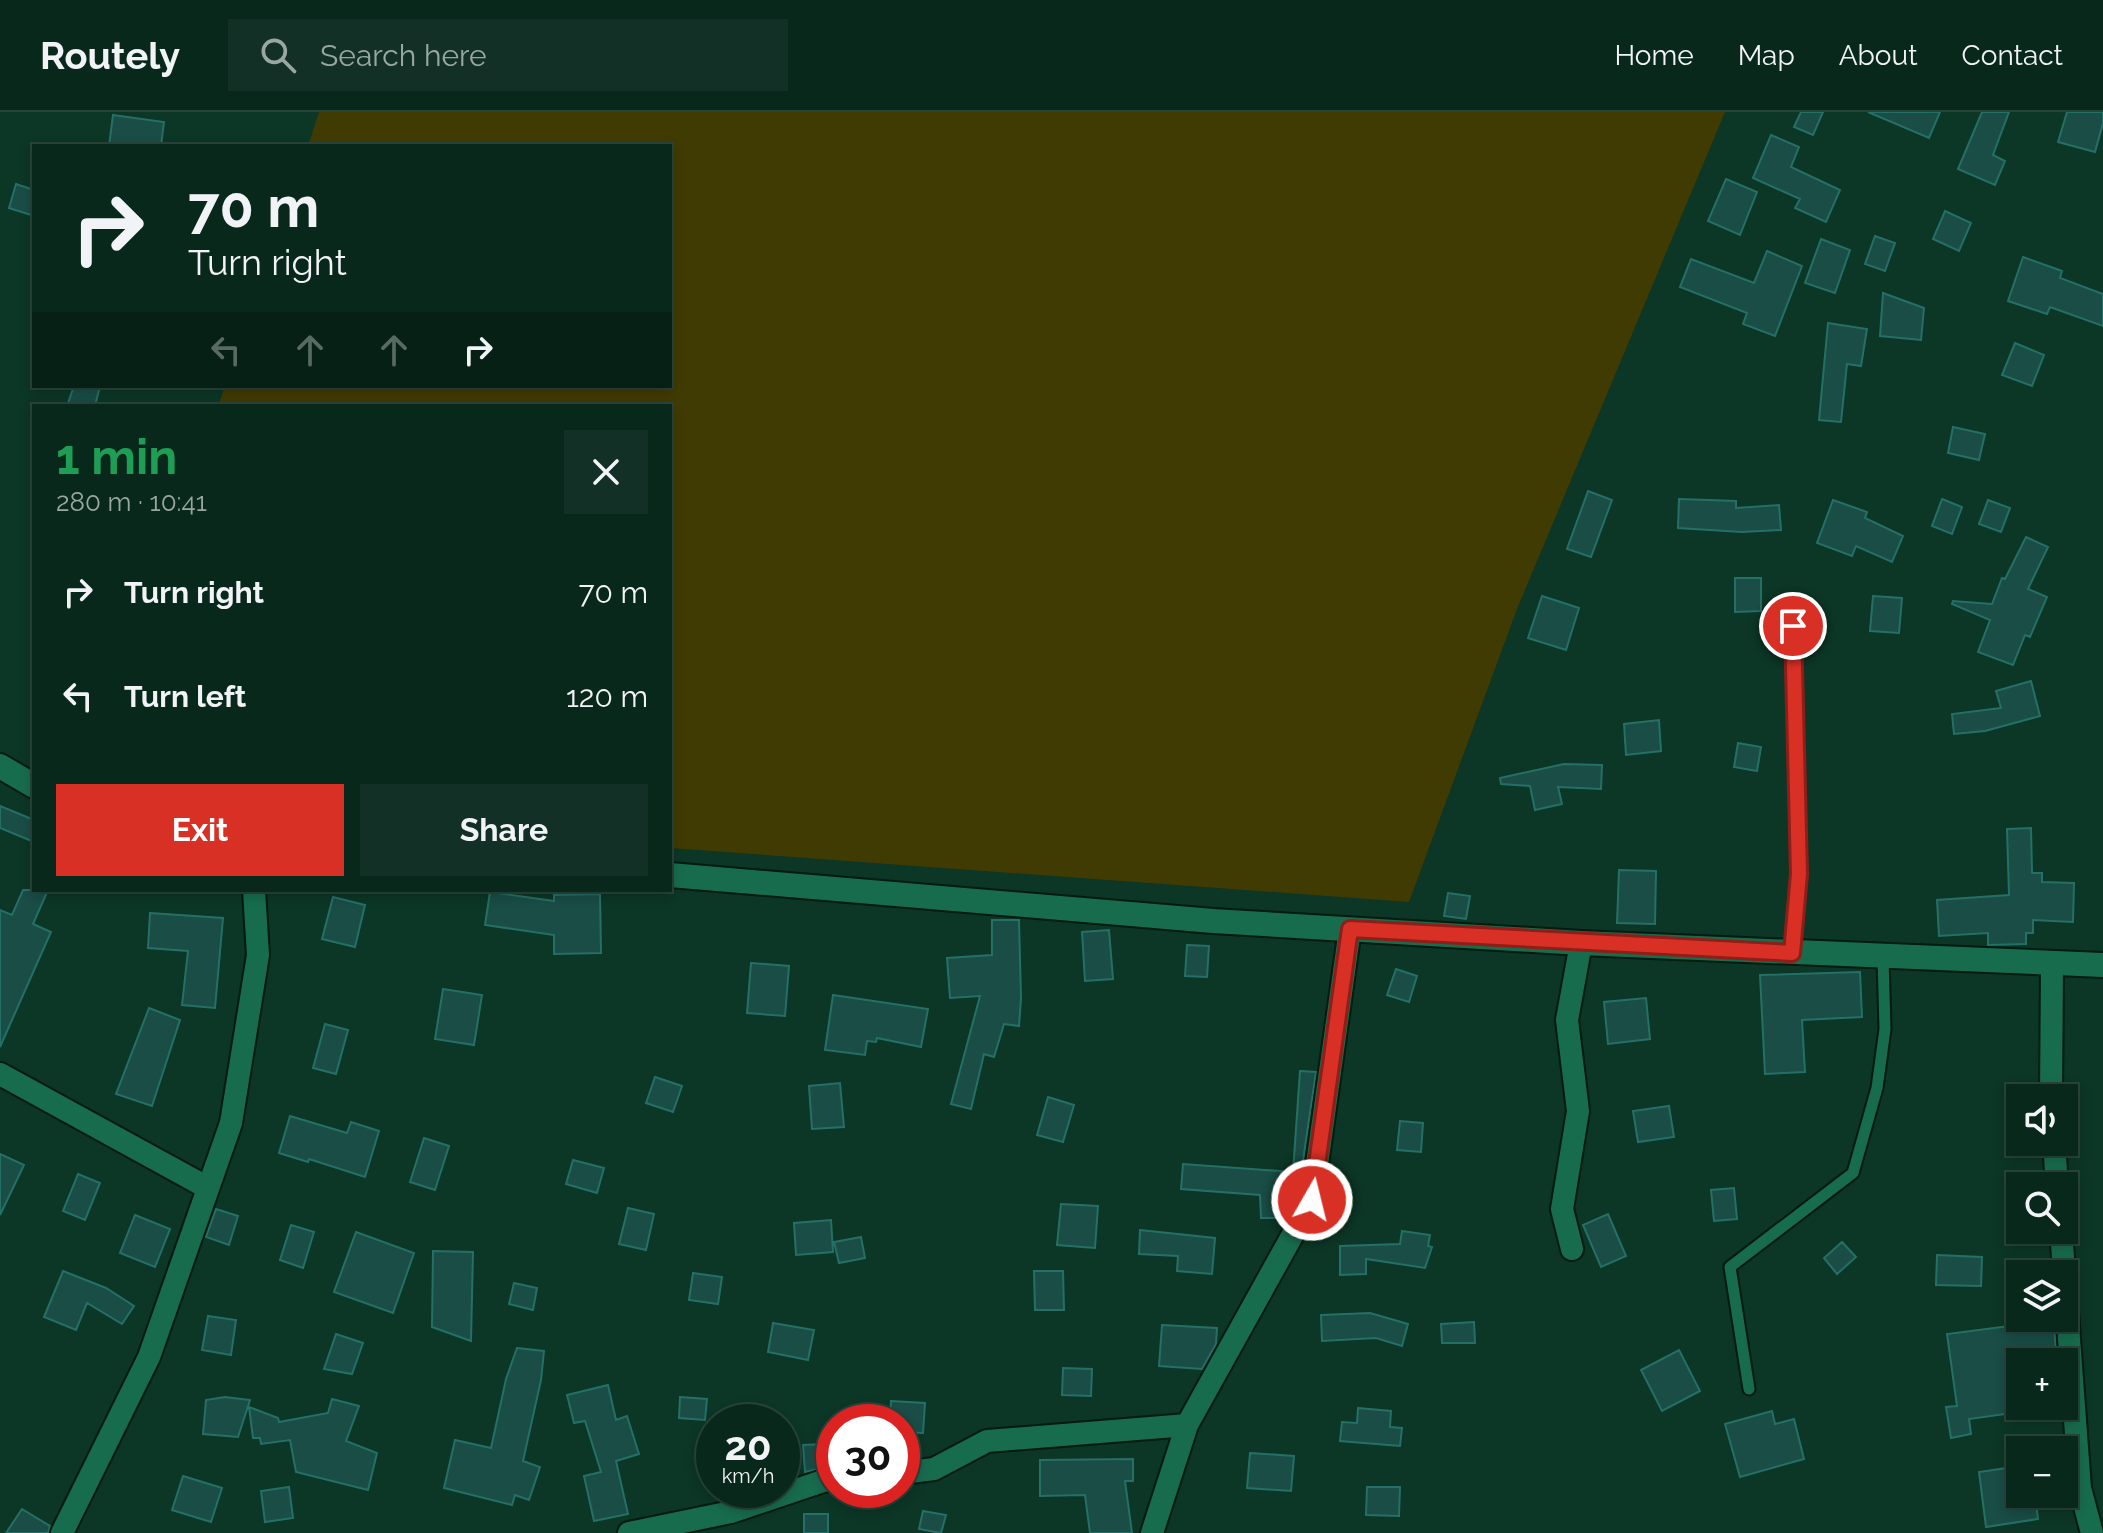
<!DOCTYPE html>
<meta charset="utf-8">
<style>
:root{--surface:#09281c;--page:#123025;--text:#f1f3f6;--muted:#99a6a3;--line:#29443b;--accent:#d93025}
body{margin:0;font-family:Raleway,sans-serif;background:var(--page);color:var(--text);height:100vh;display:flex;flex-direction:column;font-size:30px;white-space:nowrap}
*{box-sizing:border-box;margin:0}
p{font-size:26px;color:var(--muted)}
.icon{flex:none;width:44px;height:44px;fill:none;stroke:currentColor;stroke-width:2;stroke-linecap:round;stroke-linejoin:round}
.map{position:relative;flex:1;overflow:hidden}
.details{position:absolute;left:32px;top:292px;width:640px;height:488px;display:flex;flex-direction:column;background:var(--surface);border-radius:0px;box-shadow:0 4px 12px #0003,0 0 0 2px var(--line)}
.details>*{flex:none}
.top-card{position:absolute;left:32px;top:32px;width:640px;height:244px;border-radius:0px;box-shadow:0 4px 12px #0003,0 0 0 2px var(--line);background:#09281c;color:var(--text);overflow:hidden}
.controls{position:absolute;left:2006px;top:972px;display:grid;gap:16px}
.controls a{display:grid;place-items:center;width:72px;height:72px;border-radius:0px;background:var(--surface);box-shadow:0 4px 12px #0003,0 0 0 2px var(--line);font-size:40px}
.speed{position:absolute;left:696px;top:1292px;display:flex;gap:16px;font-size:40px;font-weight:700;text-align:center}
.speed>*{display:grid;place-content:center;width:104px;height:104px;border-radius:50%;background:var(--surface);box-shadow:0 4px 12px #0003,0 0 0 2px var(--line);line-height:1}
.speed small{font-size:20px;font-weight:400}
.speed .limit{border:12px solid #d22;background:#fff;color:#111}
.pin{position:absolute;display:grid;place-items:center;width:68px;height:68px;color:#fff;margin:-34px;border:4px solid #fff;border-radius:50%;box-shadow:0 2px 8px #0007}
.me{position:absolute;width:88px;margin:-44px;rotate:8deg;stroke-linejoin:round;filter:drop-shadow(0 0 6px #0008)}
.turn{display:flex;align-items:center;gap:28px;height:168px;padding:0 24px;font-size:36px}
.turn .icon{width:104px;height:104px;stroke-width:2.5}
.turn b{display:block;font-size:56px;line-height:68px}
.lanes{display:flex;align-items:center;height:76px;padding:0 24px;background:#0003;justify-content:center;gap:40px;direction:ltr}
.lanes .off{opacity:.35}
.round{display:grid;place-items:center;flex:none;width:84px;height:84px;border-radius:0px;background:var(--page)}
.overview{display:flex;align-items:center;justify-content:space-between;height:136px;padding:0 24px}
h1{font-size:48px;font-weight:700;line-height:60px;color:#1e9e55}
.primary-button{display:flex;gap:16px;margin-top:auto;padding:16px 24px}
.primary-button a{flex:1;height:92px;border-radius:0px;background:var(--accent);color:#fff;font-size:32px;font-weight:700;line-height:92px;text-align:center}
.primary-button a+a{background:var(--page);color:var(--text)}
ul{padding:0;list-style:none}
li{display:flex;align-items:center;gap:24px;height:104px;padding:0 24px}
li div{flex:1}
li b{display:block;font-size:30px}
li em{font-style:normal}
header{display:flex;align-items:center;gap:48px;box-sizing:border-box;height:112px;padding:0 40px;background:var(--surface);border-bottom:2px solid var(--line)}
header strong{font-size:38px}
nav{display:flex;gap:44px;margin-inline-start:auto;font-size:28px}
.search{width:560px;height:72px;background:var(--page);display:flex;align-items:center;gap:20px;box-sizing:border-box;padding:0 28px;border-radius:0px;color:var(--muted);font-size:30px}
.map>svg:first-child{display:block}
.green{fill:#403b02}
.building{fill:#194d46;stroke:#257066;stroke-width:2}
.lines{fill:none;stroke-linecap:round;stroke-linejoin:round}
.lane-casing{stroke:#031b11;stroke-width:15}
.street-casing{stroke:#031b11;stroke-width:26}
.secondary-casing{stroke:#031b11;stroke-width:28}
.lane{stroke:#186c4e;stroke-width:11}
.street{stroke:#186c4e;stroke-width:22}
.secondary{stroke:#186c4e;stroke-width:24}
.route-casing{stroke:#8d1f18;stroke-width:20}
.route{stroke:#d93025;stroke-width:14}
</style>
<header>
<strong>Routely</strong>
<div class="search"><svg class="icon" aria-label="search" viewBox="0 0 24 24"><circle cx="10" cy="10" r="6"/><path d="M15 15l6 6"/></svg>Search here</div>
<nav><a>Home</a><a>Map</a><a>About</a><a>Contact</a></nav>
</header>
<div class="map">
<svg width="2103" height="1421" viewBox="0 0 2103 1421">
<rect width="100%" height="100%" fill="#0c3626"/>
<path class="green" d="M319,0H1725L1517,497L1409,790L670,736V294H218L225,274H670V34H308Z"/>
<path class="building" d="M1801,0H1823L1813,23L1794,15Z
M1868,0H1940L1929,26Z
M1982,0H2009L1993,43L2005,49L1995,73L1958,57Z
M2067,0H2103V11L2095,40L2058,30Z
M113,3L164,10L161,34H109Z
M1771,23L1799,35L1791,55L1840,78L1826,110L1795,96L1800,87L1753,66Z
M1726,67L1757,80L1740,123L1708,109Z
M16,72L34,78V104L9,96Z
M1945,99L1971,111L1959,139L1933,127Z
M1875,124L1895,131L1885,159L1865,152Z
M1821,127L1850,138L1835,181L1805,171Z
M1767,139L1802,154L1775,224L1743,212L1747,201L1680,175L1691,147L1754,171Z
M2023,145L2062,159L2060,166L2103,182V214L2050,195L2047,202L2008,189Z
M1883,181L1924,196L1921,228L1880,224Z
M1828,211L1867,217L1861,254L1847,252L1841,310L1819,308Z
M2015,231L2044,243L2032,274L2002,263Z
M74,274H100L95,294H67Z
M1953,315L1985,322L1979,348L1948,341Z
M1588,379L1612,388L1591,445L1567,437Z
M1679,387L1736,389V396L1779,393L1781,418L1742,420L1678,416Z
M1942,387L1962,395L1952,422L1932,414Z
M1833,388L1867,400L1865,406L1903,424L1892,450L1856,434L1852,444L1817,431Z
M1988,388L2010,396L2001,420L1979,412Z
M2026,425L2048,435L2028,477L2047,485L2030,525L2025,523L2013,553L1978,540L1990,508L1952,492L1953,489L1992,492L2002,466L2005,467Z
M1735,466H1761V499L1735,500Z
M1542,484L1579,496L1566,538L1528,526Z
M1873,484L1902,486L1899,521L1870,519Z
M2031,569L2040,604L1985,619L1954,622L1952,602L2001,596L1996,579Z
M1659,608L1661,639L1626,643L1624,612Z
M1738,631L1761,635L1757,659L1734,655Z
M1564,652L1602,653L1601,677L1558,675L1562,692L1535,698L1530,674L1501,672L1500,666Z
M0,694L34,708V730L0,716Z
M2031,716L2032,761H2042V770L2074,771L2073,810L2033,808V821H2026V832L1988,833V821L1939,824L1937,788L2009,783L2007,717Z
M1619,758L1656,759L1655,812L1617,811Z
M23,778H48L33,812L51,820L0,935V798L12,803Z
M490,780L554,789V783L600,782L601,841L554,842V823L485,813Z
M1448,781L1470,784L1466,807L1444,804Z
M333,785L365,793L355,835L322,827Z
M150,801L223,806L215,896L182,893L188,839L148,836Z
M992,808H1019L1021,887L1019,914L1004,912L994,945L984,942L971,997L951,992L980,884L950,886L947,846L992,843Z
M1109,818L1113,867L1085,869L1082,820Z
M1187,833L1209,834L1207,865L1185,864Z
M751,851L789,854L785,904L747,901Z
M1396,857L1417,864L1409,890L1387,883Z
M1860,860L1862,905L1802,908L1805,960L1765,962L1760,863Z
M443,877L482,883L474,933L435,927Z
M833,883L928,897L921,935L877,926L876,930L867,929L865,943L825,938Z
M1646,886L1650,927L1608,932L1604,890Z
M149,896L180,908L152,994L116,982Z
M325,912L348,918L336,962L313,956Z
M1300,959L1316,960L1298,1083L1286,1084V1106H1261L1260,1083L1181,1077L1183,1052L1293,1060Z
M655,965L682,974L673,1000L646,991Z
M840,971L844,1015L812,1017L809,974Z
M1048,985L1074,993L1063,1030L1037,1023Z
M1669,994L1674,1025L1638,1030L1633,999Z
M290,1004L347,1021L351,1010L379,1019L365,1065L309,1047L308,1050L279,1041Z
M1400,1009L1423,1011L1421,1040L1397,1038Z
M424,1026L449,1034L435,1078L410,1070Z
M0,1042L24,1053L0,1103Z
M573,1048L604,1056L597,1081L566,1072Z
M78,1062L100,1071L85,1108L63,1099Z
M1734,1076L1737,1107L1714,1109L1711,1078Z
M1061,1092L1098,1094L1095,1136L1057,1133Z
M628,1096L654,1102L646,1138L619,1132Z
M216,1097L238,1104L229,1133L206,1125Z
M1608,1102L1626,1144L1601,1155L1583,1113Z
M135,1103L170,1117L155,1155L120,1141Z
M831,1108L833,1140L796,1143L794,1111Z
M291,1113L314,1120L303,1156L280,1148Z
M1140,1118L1215,1126L1212,1162L1177,1159L1178,1144L1139,1142Z
M1402,1119L1430,1123L1428,1134L1432,1135L1425,1156L1366,1147V1162L1340,1163V1134L1400,1132Z
M356,1120L414,1141L393,1201L334,1180Z
M861,1125L865,1146L839,1151L834,1130Z
M1842,1130L1856,1145L1837,1162L1824,1146Z
M433,1139L473,1140L471,1229L432,1215Z
M1937,1143L1982,1145L1981,1174L1936,1173Z
M63,1159L106,1176L134,1194L122,1212L87,1191L76,1218L44,1205Z
M1034,1159H1063L1064,1198H1035Z
M693,1161L722,1165L718,1192L689,1188Z
M514,1171L537,1176L533,1198L509,1192Z
M1370,1201L1408,1212L1402,1234L1376,1226L1322,1229L1321,1203Z
M208,1204L236,1208L231,1243L202,1238Z
M1474,1210L1475,1231H1442L1441,1212Z
M773,1211L814,1218L808,1248L768,1240Z
M2054,1212L2057,1250H2020V1300L1969,1307L1971,1322L1951,1326L1946,1295L1957,1294L1947,1222L2009,1214L2010,1218Z
M1162,1213L1217,1216L1216,1232L1202,1257L1159,1254Z
M336,1222L363,1231L352,1262L324,1257Z
M517,1236L544,1239L541,1268L523,1349L540,1355L529,1388L515,1383L512,1393L444,1376L455,1328L491,1336L506,1267Z
M1679,1238L1700,1279L1662,1299L1641,1258Z
M1063,1256L1092,1257L1091,1284L1062,1283Z
M608,1273L616,1308L627,1304L639,1342L616,1349L628,1402L594,1409L584,1364L601,1360L585,1309L574,1311L567,1283Z
M225,1285L250,1288L238,1325L203,1322L206,1288Z
M680,1285L707,1287L705,1308L679,1306Z
M332,1287L359,1294L346,1329L377,1341L368,1378L296,1360L290,1328L261,1332L260,1326H253L249,1295L278,1306L279,1310L328,1301Z
M891,1289L925,1291L923,1321L902,1320V1310H890Z
M1358,1296L1391,1299L1390,1315L1402,1316L1400,1334L1340,1329L1342,1310L1357,1311Z
M1772,1299L1775,1312L1794,1307L1804,1347L1740,1365L1725,1312Z
M825,1332L827,1355L805,1360L803,1333Z
M1250,1341L1294,1344L1291,1379L1247,1376Z
M1133,1347V1369H1125L1132,1421H1090L1085,1383L1040,1384V1348Z
M2020,1354V1382H2035L2038,1407L1986,1415L1979,1360Z
M183,1364L222,1376L211,1410L172,1398Z
M289,1375L293,1406L265,1410L261,1379Z
M1367,1375H1400L1399,1404L1366,1403Z
M22,1397L50,1414L48,1421H6Z
M923,1399L946,1403L941,1421L919,1417Z
M804,1402H828V1421H804Z"/>
<g class="lines">
<defs>
<path id="lane" d="M1792,841L1799,762L1793,514
M1749,1277L1730,1155L1853,1061L1877,976L1885,917L1883,845"/>
<path id="street" d="M0,962L208,1076
M2051,986L2052,853
M2054,1030L2057,1074
M2061,1118L2080,1376L2092,1421
M1572,1137L1562,1097L1578,999L1567,908L1581,831
M902,1361L934,1357L987,1329L1187,1313
M62,1421L149,1245L231,1011L258,843L254,778
M629,1421L731,1400L823,1369L834,1368
M1152,1421L1187,1313L1312,1088L1350,817"/>
<path id="secondary" d="M0,654L34,674
M670,763L1213,809L1581,831L2103,853"/>
</defs>
<use href="#lane" class="lane-casing"/>
<use href="#street" class="street-casing"/>
<use href="#secondary" class="secondary-casing"/>
<use href="#lane" class="lane"/>
<use href="#street" class="street"/>
<use href="#secondary" class="secondary"/>
</g>
<g class="lines">
<defs>
<path id="route" d="M1312,1088L1350,817L1792,841L1799,762L1793,514"/>
</defs>
<use href="#route" class="route-casing"/>
<use href="#route" class="route"/>
</g>
</svg>
<div class="controls">
<a><svg class="icon" aria-label="sound" viewBox="0 0 24 24"><path d="M4 9h4l5-4v14l-5-4H4zM17 9q2 3 0 6"/></svg></a>
<a><svg class="icon" aria-label="search" viewBox="0 0 24 24"><circle cx="10" cy="10" r="6"/><path d="M15 15l6 6"/></svg></a>
<a><svg class="icon" aria-label="layers" viewBox="0 0 24 24"><path d="M12 4l9 5-9 5-9-5zM3 14l9 5 9-5"/></svg></a>
<a>+</a>
<a>−</a>
</div>
<div class="speed"><div>20<small>km/h</small></div><div class="limit">30</div></div>
<div class="pin" style="left:1793px;top:514px;background:#d93025"><svg class="icon" aria-label="arrive" viewBox="0 0 24 24"><path d="M6 21V4h12l-3 4 3 4H6"/></svg></div>
<svg class="me" style="left:1312px;top:1088px" viewBox="-20 -20 40 40"><circle r="17" fill="#d93025" stroke="#fff" stroke-width="3"/><path d="M0-11L8 9 0 5-8 9z" fill="#fff"/></svg>
<div class="top-card">
<div class="turn"><svg class="icon" aria-label="right" viewBox="0 0 24 24"><path d="M7 20v-9h11M14 6l5 5-5 5"/></svg><div><b>70 m</b>Turn right</div></div>
<div class="lanes"><svg class="icon off" aria-label="left" viewBox="0 0 24 24"><path d="M17 20v-9H6M10 6l-5 5 5 5"/></svg><svg class="icon off" aria-label="ahead" viewBox="0 0 24 24"><path d="M12 20V5M6 11l6-6 6 6"/></svg><svg class="icon off" aria-label="ahead" viewBox="0 0 24 24"><path d="M12 20V5M6 11l6-6 6 6"/></svg><svg class="icon" aria-label="right" viewBox="0 0 24 24"><path d="M7 20v-9h11M14 6l5 5-5 5"/></svg></div>
</div>
<section class="details">
<div class="overview"><div><h1>1 min</h1><p>280 m · 10:41</p></div><a class="round"><svg class="icon" aria-label="close" viewBox="0 0 24 24"><path d="M6 6l12 12M18 6L6 18"/></svg></a></div>
<ul>
<li><svg class="icon" aria-label="right" viewBox="0 0 24 24"><path d="M7 20v-9h11M14 6l5 5-5 5"/></svg><div><b>Turn right</b></div><em>70 m</em></li>
<li><svg class="icon" aria-label="left" viewBox="0 0 24 24"><path d="M17 20v-9H6M10 6l-5 5 5 5"/></svg><div><b>Turn left</b></div><em>120 m</em></li>
</ul>
<div class="primary-button"><a>Exit</a><a>Share</a></div>
</section>
</div>
